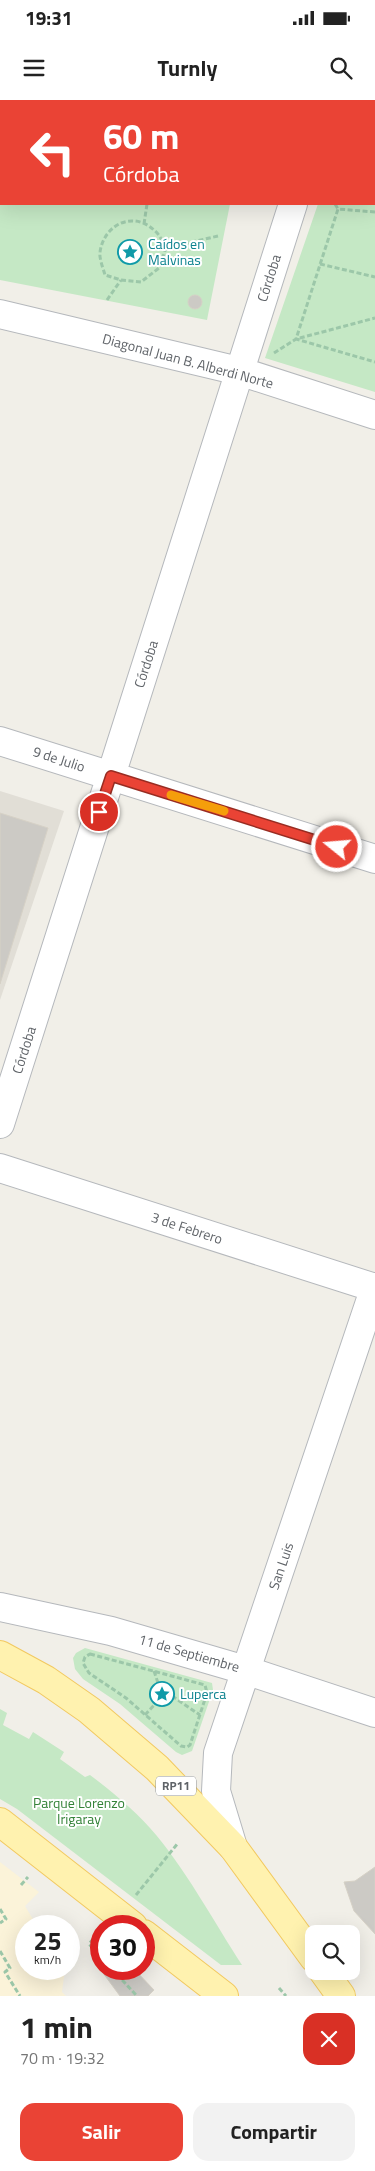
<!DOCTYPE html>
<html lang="es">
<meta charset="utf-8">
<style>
:root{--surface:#fff;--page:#f2f2f2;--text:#222;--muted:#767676;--accent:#ea4335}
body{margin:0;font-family:"Titillium Web",sans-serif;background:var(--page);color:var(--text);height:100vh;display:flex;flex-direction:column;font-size:19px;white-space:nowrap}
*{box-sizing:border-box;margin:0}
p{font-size:16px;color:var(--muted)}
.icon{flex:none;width:28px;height:28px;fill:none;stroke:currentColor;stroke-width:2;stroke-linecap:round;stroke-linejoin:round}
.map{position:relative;height:1896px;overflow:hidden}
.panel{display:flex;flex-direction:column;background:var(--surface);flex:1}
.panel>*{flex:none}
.banner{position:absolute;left:0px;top:0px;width:375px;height:105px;box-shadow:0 5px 20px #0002;background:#ea4335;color:#fff;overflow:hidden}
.tools{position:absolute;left:305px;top:1825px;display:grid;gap:10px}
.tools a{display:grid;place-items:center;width:55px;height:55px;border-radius:10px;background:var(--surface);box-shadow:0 5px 20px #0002;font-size:25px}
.speed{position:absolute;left:15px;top:1815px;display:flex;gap:10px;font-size:25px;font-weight:700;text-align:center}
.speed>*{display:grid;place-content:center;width:65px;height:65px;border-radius:50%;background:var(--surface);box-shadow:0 5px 20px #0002;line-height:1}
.speed small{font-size:12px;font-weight:400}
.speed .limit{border:8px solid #d22;background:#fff;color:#111}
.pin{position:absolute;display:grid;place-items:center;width:42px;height:42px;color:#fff;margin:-21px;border:2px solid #fff;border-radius:50%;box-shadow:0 1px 5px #0007}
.me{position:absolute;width:55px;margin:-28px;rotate:287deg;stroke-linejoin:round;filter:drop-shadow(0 0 4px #0008)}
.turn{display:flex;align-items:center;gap:18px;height:105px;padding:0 20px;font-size:22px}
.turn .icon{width:65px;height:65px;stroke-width:2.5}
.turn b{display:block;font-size:35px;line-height:42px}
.round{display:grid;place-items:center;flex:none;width:52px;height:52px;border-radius:15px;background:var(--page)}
.overview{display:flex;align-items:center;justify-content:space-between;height:85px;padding:0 20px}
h1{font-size:30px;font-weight:700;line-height:38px}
.button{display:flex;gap:10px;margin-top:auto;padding:10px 20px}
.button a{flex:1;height:58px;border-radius:15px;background:var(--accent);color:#fff;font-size:20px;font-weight:700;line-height:58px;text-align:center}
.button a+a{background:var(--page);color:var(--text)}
.status{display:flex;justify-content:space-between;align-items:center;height:35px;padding:0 25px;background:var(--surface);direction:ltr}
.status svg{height:14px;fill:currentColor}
header{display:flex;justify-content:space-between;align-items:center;height:65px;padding:0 20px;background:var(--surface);font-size:22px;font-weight:700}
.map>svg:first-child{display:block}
.education{fill:#e1ded6}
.green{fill:#c5e8c5}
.sand{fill:#fbf3d9}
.building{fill:#cccac5;stroke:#d6d1c6}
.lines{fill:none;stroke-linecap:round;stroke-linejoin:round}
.street-casing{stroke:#b5b8bc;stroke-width:30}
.primary-casing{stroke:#f2c960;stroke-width:30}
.path{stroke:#9cc7a9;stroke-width:3;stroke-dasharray:5 2.5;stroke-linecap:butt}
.street{stroke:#fff;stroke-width:28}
.primary{stroke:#fff2af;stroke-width:28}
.route-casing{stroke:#982c22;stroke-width:12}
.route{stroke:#ea4335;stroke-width:9}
.slow{stroke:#f59e0b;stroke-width:9}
.labels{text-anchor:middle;stroke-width:4;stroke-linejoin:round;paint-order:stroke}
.shield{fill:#fff;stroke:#8f9295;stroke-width:1}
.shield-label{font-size:12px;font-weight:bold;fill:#5f6368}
.culture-label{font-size:14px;fill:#0d838f;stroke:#fff;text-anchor:start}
.street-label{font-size:14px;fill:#5f6368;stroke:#fff}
.park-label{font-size:14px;fill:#348238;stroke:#fff}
</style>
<div class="status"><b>19:31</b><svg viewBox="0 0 49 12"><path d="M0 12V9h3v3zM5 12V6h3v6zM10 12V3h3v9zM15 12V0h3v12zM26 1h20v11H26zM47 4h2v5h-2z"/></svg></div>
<header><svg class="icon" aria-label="menu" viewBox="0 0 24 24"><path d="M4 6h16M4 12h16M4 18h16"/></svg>Turnly<svg class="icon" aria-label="search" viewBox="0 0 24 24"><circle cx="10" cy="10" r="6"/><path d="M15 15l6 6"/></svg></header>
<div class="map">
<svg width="375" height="1896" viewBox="0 0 375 1896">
<rect width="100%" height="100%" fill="#f1efe8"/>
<path class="education" d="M0,691L64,711L0,900Z"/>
<path class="green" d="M0,71L1,104H230L207,220L0,180Z
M374,89H375V292L265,258L318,104H374Z
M85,1548L212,1583L213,1590L192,1651L182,1655L176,1652L120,1604L83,1579L75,1569L73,1558L76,1553Z
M0,1609L7,1613L3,1625L29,1639L33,1632L64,1652L60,1659L85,1677L90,1675C110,1690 132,1708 150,1728C184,1766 214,1822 242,1865H221L17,1709L0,1699Z"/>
<path class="sand" d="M0,1762L39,1792L25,1806L37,1826H26V1869H65L62,1892L66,1896H0Z"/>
<path class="building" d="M188 202a7 7 0 1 1 14 0a7 7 0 1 1-14 0Z
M0,713L48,728L0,884Z
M375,1767V1834L354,1811L344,1782L355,1781Z
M101,1849V1869H134L154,1890L148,1896H120L92,1858Z"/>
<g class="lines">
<defs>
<path id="street" d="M326,1V0
M0,214L239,271L375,315
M0,641L375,759
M0,1024L293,104
M0,1068L375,1188
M0,1507L111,1531L245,1570L375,1613
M233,1747L216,1691L218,1653L375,1187"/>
<path id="primary" d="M0,23H1
M374,52H375
M0,1555L46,1580L89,1610L157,1668L233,1747L314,1858
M0,1722L133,1826
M144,1834L224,1896
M323,1871L341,1896"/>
</defs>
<use href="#street" class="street-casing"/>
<use href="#primary" class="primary-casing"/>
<path class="path" d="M335,104L338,109
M375,112L338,109L296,239L375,262
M144,124L147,104
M166,148C163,143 160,135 155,131C134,110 104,124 100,152C99,158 103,168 105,175L121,180L141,182L159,168L166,148L218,136
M320,164L375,177
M107,200L121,180
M274,253L296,239L375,218
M90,1554L205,1585L207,1593L190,1645L187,1647L181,1646L126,1598L89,1573L83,1563L85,1557Z
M154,1571L159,1586
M172,1596L200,1615
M145,1615L156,1603
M21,1785L28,1777
M136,1795L178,1743
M0,1809L6,1819L0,1823
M98,1833L89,1844L101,1857
M0,1851L10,1868L5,1872L20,1896
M112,1869L137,1896
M279,1888L286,1896"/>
<use href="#street" class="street"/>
<use href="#primary" class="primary"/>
</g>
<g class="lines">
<defs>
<path id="route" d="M99,712L111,676L337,747"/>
</defs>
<use href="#route" class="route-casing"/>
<use href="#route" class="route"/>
<path class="slow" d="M171,695L224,711"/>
</g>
<defs>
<symbol id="sight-ring" viewBox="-11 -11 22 22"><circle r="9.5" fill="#fff" stroke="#0f9aa8" stroke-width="1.5"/><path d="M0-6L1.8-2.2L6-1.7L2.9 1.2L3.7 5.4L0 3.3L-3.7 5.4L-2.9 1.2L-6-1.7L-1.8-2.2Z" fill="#0f9aa8"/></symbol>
</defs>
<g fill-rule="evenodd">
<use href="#sight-ring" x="116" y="138" width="28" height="28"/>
<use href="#sight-ring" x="148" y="1580" width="28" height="28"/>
</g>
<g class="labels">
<rect class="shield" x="156" y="1676.5" width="40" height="19" rx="4"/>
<g class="shield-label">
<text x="176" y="1690">RP11</text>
</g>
<g class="culture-label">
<text x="148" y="149">Caídos en<tspan x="148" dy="16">Malvinas</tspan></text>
<text x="180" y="1599">Luperca</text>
</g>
<g class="street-label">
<text transform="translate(269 178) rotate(-72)" y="5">Córdoba</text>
<text transform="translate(188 261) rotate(15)" y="5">Diagonal Juan B. Alberdi Norte</text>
<text transform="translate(146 564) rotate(-72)" y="5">Córdoba</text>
<text transform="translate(59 659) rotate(18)" y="5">9 de Julio</text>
<text transform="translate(24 950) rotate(-72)" y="5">Córdoba</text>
<text transform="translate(187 1128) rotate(18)" y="5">3 de Febrero</text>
<text transform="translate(281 1466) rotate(-71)" y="5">San Luis</text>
<text transform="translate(189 1553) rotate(16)" y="5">11 de Septiembre</text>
</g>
<g class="park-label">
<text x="79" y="1708">Parque Lorenzo<tspan x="79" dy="16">Irigaray</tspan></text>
</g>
</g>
</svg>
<div class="tools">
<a><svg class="icon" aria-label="search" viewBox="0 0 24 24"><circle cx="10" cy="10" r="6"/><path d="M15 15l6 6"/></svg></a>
</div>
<div class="speed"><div>25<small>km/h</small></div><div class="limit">30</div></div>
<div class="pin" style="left:99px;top:712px;background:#d93025"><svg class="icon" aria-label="arrive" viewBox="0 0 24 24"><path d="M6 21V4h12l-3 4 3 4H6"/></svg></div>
<svg class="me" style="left:337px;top:747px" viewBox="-20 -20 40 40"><circle r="17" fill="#ea4335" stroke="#fff" stroke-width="3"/><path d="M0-11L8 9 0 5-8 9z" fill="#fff"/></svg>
<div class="banner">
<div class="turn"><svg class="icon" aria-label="left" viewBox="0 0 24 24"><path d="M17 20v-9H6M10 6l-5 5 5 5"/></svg><div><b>60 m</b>Córdoba</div></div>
</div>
</div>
<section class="panel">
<div class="overview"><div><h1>1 min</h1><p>70 m · 19:32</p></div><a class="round" style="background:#d93025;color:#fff"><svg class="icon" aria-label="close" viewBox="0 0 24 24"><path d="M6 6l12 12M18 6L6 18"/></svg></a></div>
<div class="button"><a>Salir</a><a>Compartir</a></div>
</section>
